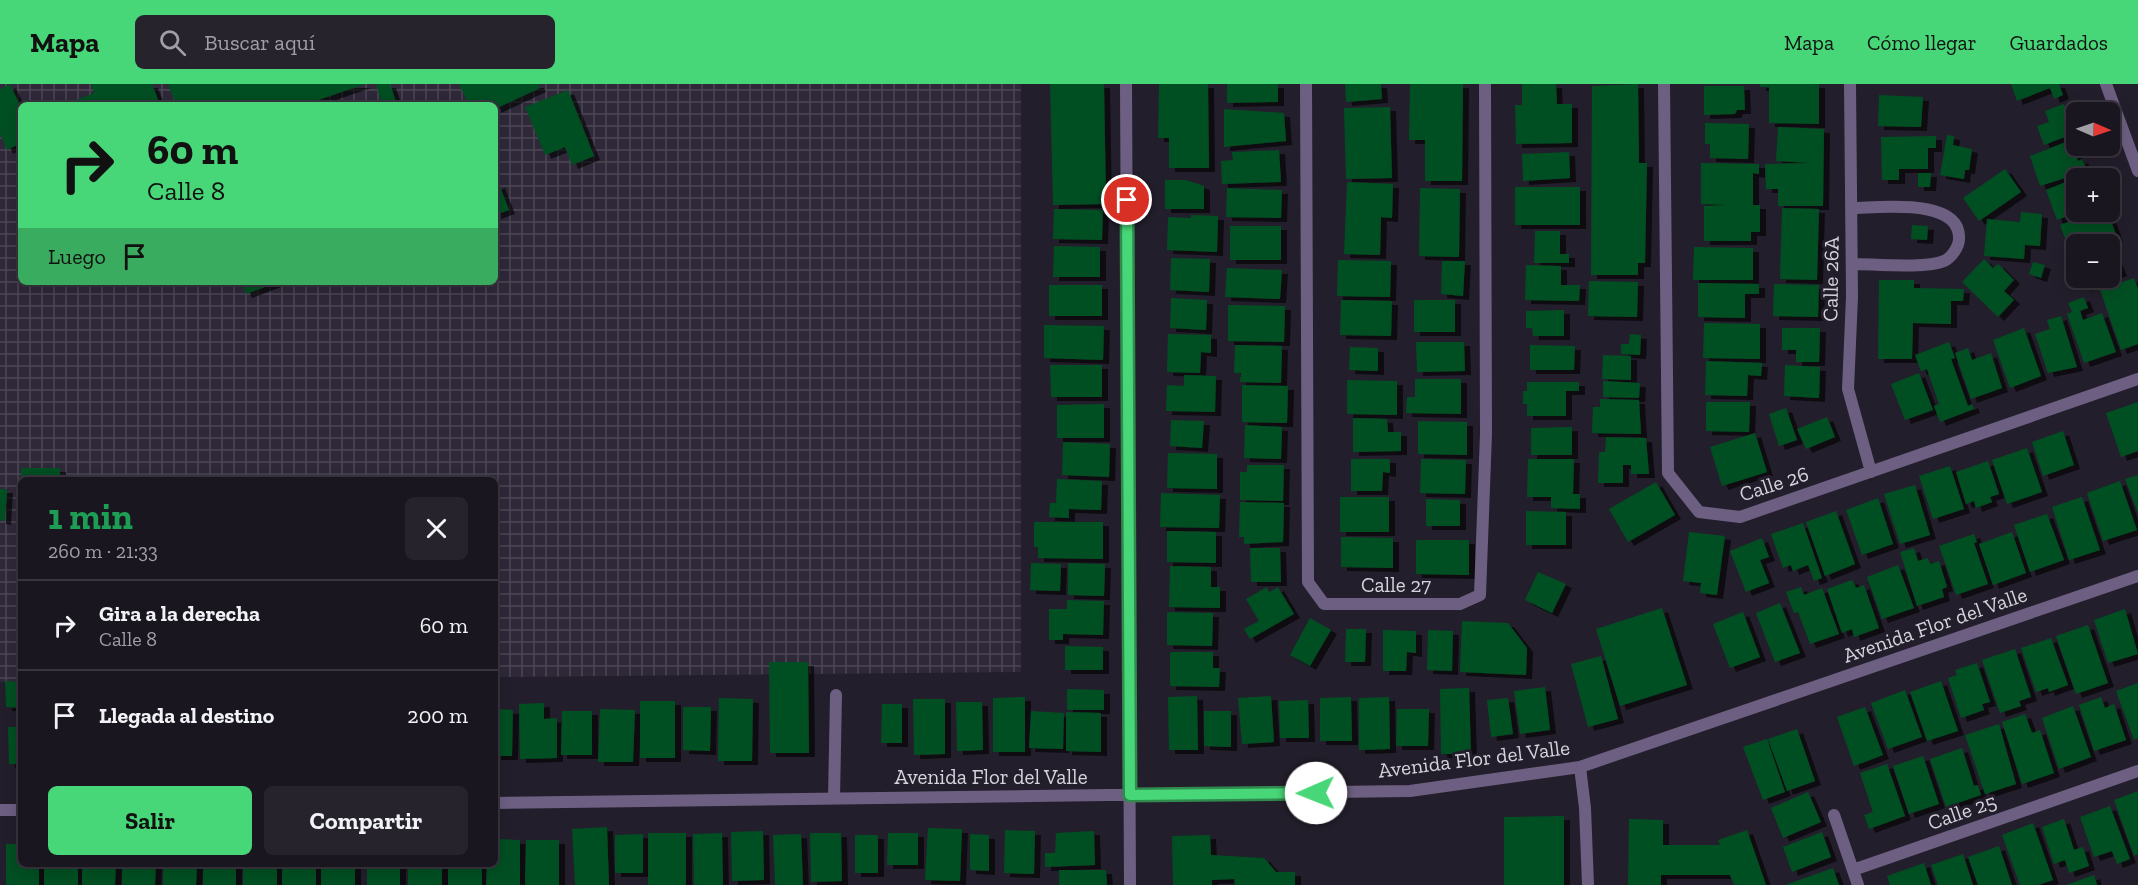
<!DOCTYPE html>
<html lang="es">
<meta charset="utf-8">
<style>
:root{--surface:#1a1620;--page:#27232d;--text:#f1f3f6;--muted:#9f9fa5;--line:#38353e;--accent:#48d778}
body{margin:0;font-family:"Zilla Slab",serif;background:var(--page);color:var(--text);height:100vh;display:flex;flex-direction:column;font-size:22px;white-space:nowrap}
*{box-sizing:border-box;margin:0}
p{font-size:20px;color:var(--muted)}
.icon{flex:none;width:33px;height:33px;fill:none;stroke:currentColor;stroke-width:2;stroke-linecap:round;stroke-linejoin:round}
.map{position:relative;flex:1;overflow:hidden}
.drawer{position:absolute;left:18px;top:393px;width:480px;height:390px;display:flex;flex-direction:column;background:var(--surface);border-radius:9px;box-shadow:0 3px 15px #0003,0 0 0 2px var(--line)}
.drawer>*{flex:none}
.banner{position:absolute;left:18px;top:18px;width:480px;height:183px;border-radius:9px;box-shadow:0 3px 15px #0003,0 0 0 2px var(--line);background:#48d778;color:#111;overflow:hidden}
.needle{width:39px;rotate:92deg}
.buttons{position:absolute;left:2066px;top:18px;display:grid;gap:12px}
.buttons a{display:grid;place-items:center;width:54px;height:54px;border-radius:9px;background:var(--surface);box-shadow:0 3px 15px #0003,0 0 0 2px var(--line);font-size:30px}
.pin{position:absolute;display:grid;place-items:center;width:51px;height:51px;color:#fff;margin:-26px;border:3px solid #fff;border-radius:50%;box-shadow:0 2px 6px #0007}
.me{position:absolute;width:66px;margin:-33px;rotate:269deg;stroke-linejoin:round;filter:drop-shadow(0 0 4px #0008)}
.turn{display:flex;align-items:center;gap:21px;height:126px;padding:0 30px;font-size:27px}
.turn .icon{width:78px;height:78px;stroke-width:2.5}
.turn b{display:block;font-size:42px;line-height:51px}
.then{display:flex;align-items:center;height:57px;padding:0 30px;background:#0003;gap:12px;font-size:22px}
.round{display:grid;place-items:center;flex:none;width:63px;height:63px;border-radius:9px;background:var(--page)}
.summary{display:flex;align-items:center;justify-content:space-between;height:102px;padding:0 30px}
h1{font-size:36px;font-weight:700;line-height:45px;color:#1e9e55}
.cta{display:flex;gap:12px;margin-top:auto;padding:12px 30px}
.cta a{flex:1;height:69px;border-radius:9px;background:var(--accent);color:#111;font-size:24px;font-weight:700;line-height:69px;text-align:center}
.cta a+a{background:var(--page);color:var(--text)}
ul{padding:0;list-style:none}
li{display:flex;align-items:center;gap:18px;height:90px;padding:0 30px;border-top:2px solid var(--line)}
li div{flex:1}
li b{display:block;font-size:22px}
li em{font-style:normal}
header{display:flex;align-items:center;gap:36px;box-sizing:border-box;height:84px;padding:0 30px;background:var(--accent);color:#111}
header strong{font-size:28px}
nav{display:flex;gap:33px;margin-inline-start:auto;font-size:21px}
.search{width:420px;height:54px;background:var(--page);display:flex;align-items:center;gap:15px;box-sizing:border-box;padding:0 21px;border-radius:9px;color:var(--muted);font-size:22px}
.map>svg:first-child{display:block}
.industrial{fill:url(#industrial-grid);fill-rule:evenodd}
.building{fill:#024f23;filter:url(#shadow)}
.lines{fill:none;stroke-linecap:round;stroke-linejoin:round}
.street{stroke:#6d5f82;stroke-width:12}
.route-casing{stroke:#2f8c4e;stroke-width:15}
.route{stroke:#48d778;stroke-width:10}
.labels{text-anchor:middle;stroke-width:6;stroke-linejoin:round;paint-order:stroke}
.street-label{font-size:21px;fill:#d6d3dc;stroke:#231e2b}
</style>
<header>
<strong>Mapa</strong>
<div class="search"><svg class="icon" aria-label="search" viewBox="0 0 24 24"><circle cx="10" cy="10" r="6"/><path d="M15 15l6 6"/></svg>Buscar aquí</div>
<nav><a>Mapa</a><a>Cómo llegar</a><a>Guardados</a></nav>
</header>
<div class="map">
<svg width="2138" height="801" viewBox="0 0 2138 801">
<defs>
<pattern id="industrial-grid" width="8" height="8" patternUnits="userSpaceOnUse" patternTransform="scale(1.5)"><rect width="8" height="8" fill="#2e2839"/><path d="M0 4h8M4 0v8" fill="none" stroke="#4c4655"/></pattern>
<filter id="shadow"><feDropShadow dx="6" dy="4" stdDeviation="0" flood-color="#0009"/></filter>
</defs>
<rect width="100%" height="100%" fill="#231e2b"/>
<path class="industrial" d="M0,0H1021V588L495,593V396H21V598H0ZM21,21H495V198H21Z"/>
<path class="building" d="M10,0L21,24V59L7,66L0,50V5Z
M91,0H152L160,21H63L94,9Z
M168,0H365L304,21H176Z
M376,0H390L397,21H382Z
M459,0H538L540,4L495,25V21H469Z
M1050,0H1104L1106,120L1053,121Z
M1159,0H1208L1209,84H1169V54H1158Z
M1227,0H1278V18L1227,19Z
M1345,0H1381L1382,15L1346,18Z
M1410,0H1463L1462,97H1425V56H1409Z
M1522,0H1556L1557,20H1572V59L1516,60L1515,21H1522Z
M1638,0L1639,79H1647L1645,179H1638V191H1591L1592,2Z
M1760,0H1819V40L1769,39V3H1760Z
M2011,0H2059L2063,11L2054,15L2050,4L2017,17Z
M1704,2H1744L1745,26H1737L1735,30L1704,31Z
M568,6L594,72L572,81L565,63L545,71L525,23Z
M1879,11L1923,13L1921,43L1878,42Z
M2064,20L2075,49L2044,61L2037,42L2049,38L2045,27Z
M1390,23L1392,94L1346,95L1344,24Z
M1224,25L1284,29L1286,57L1224,63Z
M1705,39L1749,40L1748,75L1710,74V60H1705Z
M1778,43L1824,45L1823,122H1778V105H1766L1765,80L1811,79L1776,77Z
M1947,51L1954,52L1953,61L1972,65L1969,86H1965L1964,95L1940,91Z
M1936,52V64H1928V85H1899V96H1882L1881,53Z
M2071,56L2078,77L2082,75L2087,87L2040,102L2030,72Z
M1279,66L1281,98L1222,100L1221,77L1233,76L1232,68Z
M1569,68L1570,94L1523,97L1522,70Z
M1701,79L1759,80V90L1753,89V121H1760V148H1751V157H1704V122L1727,121L1701,120Z
M2005,85L2021,108L1979,137L1963,114Z
M1918,89H1931L1930,103H1918Z
M2076,94V129L2057,136L2046,106Z
M1165,96H1186L1204,102V125H1165Z
M1347,98L1393,100L1392,134L1381,133L1380,171L1344,170Z
M499,100L509,126L495,131V102Z
M1515,103H1580V141H1515Z
M1227,104L1282,106L1281,134L1226,133Z
M1420,104L1460,105L1459,173L1419,172Z
M1782,124L1819,125L1817,196L1780,195Z
M1054,125L1103,126L1102,156L1053,155Z
M2021,128L2042,130L2040,162L2025,161L2024,175L1984,172L1987,135L2020,138Z
M2097,128H2108L2117,154L2100,160H2076V169L2071,171L2060,141Z
M1191,131L1218,132L1217,168L1167,166L1168,133L1191,134Z
M1912,141L1928,142L1927,156L1911,155Z
M1230,142H1281V176H1230Z
M1535,147H1560V170H1569V179H1534Z
M2109,159L2121,188L2109,193Z
M1054,162L1100,163V193H1053Z
M1694,163L1753,164V196H1693Z
M1171,174L1210,175L1209,208L1170,206Z
M1984,175L1993,184L1998,180L2014,196L2004,207L2014,216L1998,233L1962,198Z
M1338,176L1391,177L1390,213L1337,212Z
M1442,177H1465L1463,212L1441,210Z
M2033,178L2045,181L2041,194L2029,190Z
M1526,181L1561,182V201H1580L1579,217L1525,216Z
M1227,184L1282,186L1280,215L1225,213Z
M2081,194H2107L2085,203Z
M2134,194L2138,205V260L2121,266L2100,206Z
M1879,196H1914V204L1964,205L1963,217H1951V240L1913,239L1912,275H1878Z
M1589,197L1638,198L1637,233L1588,232Z
M241,198H278L246,210Z
M1698,199L1759,200V210H1745V234L1698,233Z
M1774,200L1819,201L1818,233L1773,232Z
M1049,201H1102V232H1049Z
M2084,213L2088,224L2080,227L2083,236L2102,229L2116,268L2084,279L2067,230L2072,228L2068,219Z
M1171,214L1207,216L1206,246L1170,244Z
M1341,216L1392,217L1391,252L1340,251Z
M1414,216H1455V248H1414Z
M1228,221L1285,222L1284,258L1228,257Z
M1564,226V252H1533L1532,244H1526V227Z
M2061,232L2077,283L2048,289L2035,250L2050,245L2047,236Z
M1704,239L1760,240V275L1703,274Z
M1044,241L1104,242L1103,276L1044,274Z
M1782,244H1820L1819,278H1796V266H1782Z
M2024,244L2041,292L2010,304L1993,256Z
M1168,250L1211,251V269L1201,268L1200,289L1167,288Z
M1630,250L1641,251L1640,271L1621,270V260H1629Z
M1416,258H1464L1465,287L1417,288Z
M1949,258L1955,274L1951,275L1968,322L1972,320L1974,325L1940,338L1934,322L1939,320L1927,285L1921,287L1915,271Z
M1235,261L1282,262L1281,299L1240,298L1241,289H1234Z
M1530,261L1575,262L1574,286H1530Z
M1350,263L1378,264V287L1349,286Z
M1968,264L1972,276L1991,269L2002,304L1971,315L1955,269Z
M1603,271L1631,272V296L1602,295Z
M1706,277L1762,279L1761,292L1748,291L1747,312L1705,311Z
M1050,281H1102V313H1051Z
M1785,281L1820,283L1819,314L1784,312Z
M1919,289L1933,326L1905,336L1891,300Z
M1184,291L1216,292L1215,328L1166,327L1167,301L1184,302Z
M1415,295H1461V330L1406,329L1407,313H1415Z
M1347,296L1397,297V331L1347,330Z
M1603,297L1640,299L1639,314L1603,313Z
M1527,298H1579V307H1566V332H1527V320H1523V307H1527Z
M1242,301L1288,302L1287,339L1242,338Z
M1600,315L1639,316L1641,350L1592,349L1593,323H1600Z
M1706,318H1750L1749,348L1706,347Z
M2138,318V367L2121,373L2106,329Z
M1104,320V354H1057V321Z
M1786,324L1797,356L1779,362L1769,330Z
M1827,333L1835,353L1806,365L1797,345Z
M1353,334L1387,335L1388,348H1401V367L1353,368Z
M1171,336L1204,337L1202,364L1170,362Z
M1418,337L1467,338V371L1418,370Z
M1245,341L1282,343L1281,375L1244,374Z
M1572,343V371H1531V344Z
M2063,347L2074,381L2043,392L2032,358Z
M1755,349L1767,388L1722,402L1710,363Z
M1606,353L1646,354L1649,390H1631V381H1623V399H1598L1599,368H1605Z
M1063,358L1110,360L1109,393L1062,391Z
M2027,364L2042,408L2007,420L1992,376Z
M1168,369L1217,370V405L1167,404Z
M1351,375H1390V389L1383,388L1382,407H1351Z
M1421,375L1466,376L1465,410L1420,409Z
M1528,375H1574L1573,410H1580V425L1551,424V413H1527Z
M1988,377L1999,410L1990,413L1992,418L1976,424L1974,417L1966,420L1956,388Z
M1247,381H1284L1283,417L1240,416V388H1247Z
M1950,382L1964,425L1933,435L1919,392Z
M21,384H60V396H21Z
M2138,391V429L2125,395Z
M1057,395L1102,397L1101,426L1069,425V434L1049,433L1050,419H1056Z
M2120,397L2137,446L2103,457L2087,409Z
M1656,398L1675,431L1628,458L1609,425Z
M1915,401L1930,451L1900,460L1884,410Z
M0,405H7L5,437L0,436Z
M1161,409L1220,411L1219,444L1160,443Z
M1340,413H1389V448H1340Z
M2082,413L2100,466L2069,476L2052,423Z
M1878,414L1893,460L1862,471L1846,426Z
M1426,415L1460,416V442H1426Z
M1240,418L1284,419L1283,458L1244,460V453H1239Z
M1526,427L1566,428V461H1526Z
M1836,427L1855,480L1825,492L1806,438Z
M2047,430L2064,476L2030,488L2014,441Z
M1034,438H1103V475L1038,474V463H1034Z
M1803,439L1822,494L1814,497L1808,481L1793,487L1791,481L1783,484L1771,450Z
M1167,447L1216,448V479L1167,478Z
M1689,448L1725,452L1717,511L1700,509L1701,499L1683,497Z
M2012,448L2026,489L1993,501L1979,460Z
M1974,450L1977,458L1974,459L1988,500L1956,511L1939,462Z
M1341,453L1393,454V484L1341,483Z
M1762,454L1769,473L1760,476L1769,499L1746,508L1730,467Z
M1416,456H1469V491L1416,490Z
M1250,464H1280L1281,498H1251Z
M1914,464L1918,477L1928,474L1930,480L1939,477L1947,503L1942,505L1944,513L1917,522L1900,468Z
M1031,479L1061,480L1060,507L1030,506Z
M1068,479L1105,480L1104,512L1068,511Z
M1898,481L1914,524L1882,535L1867,493Z
M1170,482L1211,483V503H1220V524L1169,523Z
M1538,488L1566,500L1552,529L1525,516Z
M1852,496L1856,504L1864,501L1879,544L1854,553L1852,545L1842,549L1827,505Z
M1267,503L1269,508L1278,503L1294,530L1250,555L1244,545L1259,537L1246,515Z
M1801,503L1804,511L1822,504L1839,550L1810,560L1798,528L1794,529L1786,508Z
M1067,516L1104,517L1103,551L1063,550V556H1049V525H1067Z
M1780,519L1800,569L1775,578L1756,529Z
M1662,524L1687,601L1620,622L1596,545Z
M2125,525L2138,570L2108,579L2094,536Z
M1167,528L1213,529L1212,562L1167,561Z
M1743,528L1760,573L1730,584L1713,540Z
M1310,534L1331,546L1310,582L1290,571Z
M1462,537L1508,539L1527,564L1526,591L1460,588Z
M2088,541L2108,599L2076,610L2056,552Z
M1346,545H1366L1365,578H1345Z
M1383,546L1416,547V569L1407,568L1406,587H1383Z
M1428,546L1453,547L1452,587L1427,586Z
M2051,554L2068,601L2049,608L2048,604L2036,608L2021,564Z
M1065,562L1103,563V586H1065Z
M2015,565L2031,613L2019,617L2021,622L2000,629L1982,576Z
M1170,568H1213V584H1220L1219,603L1170,602Z
M1601,572L1618,635L1588,643L1571,580Z
M769,578H808L809,669H770Z
M1977,579L1990,618L1982,620L1984,626L1961,634L1948,594L1957,591L1955,586Z
M5,597L21,598V624L6,623Z
M1941,597L1958,647L1927,657L1910,608Z
M2138,599V654L2134,656L2116,607Z
M1545,603L1550,646L1520,650L1514,607Z
M1469,604L1471,670H1441L1440,605Z
M1067,605L1104,606V626H1067Z
M1905,606L1922,653L1888,665L1871,619Z
M1197,612L1198,666H1169L1168,613Z
M1271,612L1274,658L1242,660L1238,614Z
M1025,613V668H993V614Z
M1351,613L1352,657H1320V614Z
M1389,613L1390,665L1359,666V614Z
M2101,613L2105,624L2114,620L2126,656L2094,667L2079,621Z
M719,614L753,615L752,677H718Z
M1508,614L1513,650L1491,653L1487,616Z
M913,615H945V670L914,671Z
M1308,616L1309,654H1280L1279,617Z
M640,617H675V674H640Z
M956,618H982L983,666L957,667Z
M544,619V635L557,634V674L520,675L519,620Z
M882,620H902V659H881Z
M2073,622L2091,673L2059,685L2042,634Z
M683,623H711L710,667L683,666Z
M1865,623L1883,671L1854,682L1837,633Z
M495,625L513,626L512,672H495Z
M600,625L635,626L633,678H598Z
M1397,625H1429L1428,662H1396Z
M562,627H592V671H561Z
M1031,627L1064,629L1063,665L1029,664Z
M1204,627H1231V663L1204,662Z
M1066,628L1101,629V668L1066,667Z
M2025,630L2032,649L2040,646L2054,689L2022,700L2002,638Z
M1999,640L2016,700L1985,710L1965,651Z
M8,643H21V680H9Z
M1797,645L1815,697L1787,707L1768,655Z
M1767,655L1785,708L1763,716L1743,663Z
M1962,664L1974,702L1978,701L1981,711L1946,723L1930,675Z
M1923,672L1939,720L1909,730L1893,682Z
M1887,680L1905,732L1869,745L1864,731L1873,728L1860,689Z
M2138,707V770L2134,772L2114,716Z
M1808,708L1821,738L1783,754L1771,724Z
M2110,722L2130,775L2117,780L2112,767L2094,773L2080,733Z
M1564,732V801H1504V733Z
M1629,735L1663,736V761H1720L1718,756L1747,746L1766,801H1734L1730,791H1661V801H1628Z
M2064,735L2074,766L2083,763L2089,782L2069,789L2065,776L2054,780L2042,743Z
M2033,739L2053,796L2038,801H2020L2002,751Z
M607,743L609,801H575L572,745Z
M928,744L962,745L960,797L925,796Z
M1005,746L1035,747L1034,790L1004,789Z
M763,747L764,796L732,797L731,748Z
M1094,747L1095,781L1045,783V769H1055L1056,749Z
M1822,748L1831,773L1792,788L1783,763Z
M648,749H686V801H648Z
M722,749L723,801H694L693,750Z
M810,749H841L842,797L811,798Z
M888,749H918V781H887Z
M643,750V789H615V751Z
M801,750L803,801H775L773,751Z
M970,750L989,751V787L970,786Z
M855,751H878V789H855Z
M1210,751L1211,771L1264,774L1276,788H1295V801H1235L1234,795L1212,796V801H1173L1172,752Z
M495,755L520,756V801H486L487,780H495Z
M526,756H559V801H525Z
M6,760H21V780H39V801H6Z
M1999,762L2012,801H1978L1968,773Z
M1963,770L1973,801H1938L1931,781Z
M1924,779L1931,801H1890L1887,792Z
M44,780H78V801H44Z
M82,780H116L115,801H82Z
M122,780H156L155,801H122Z
M163,780H197L196,801H163Z
M203,780H236V801H203Z
M243,780H277V801H243Z
M282,780H316V801H282Z
M321,780H355V801H321Z
M367,780H400V801H367Z
M408,780H442V801H408Z
M448,780H482V801H448Z
M1833,784L1839,801H1785Z
M1059,786H1106L1107,801H1059Z
M2094,791L2097,801H2066Z"/>
<g class="lines">
<path class="street" d="M1126,0L1130,801
M1306,0L1308,498L1324,520H1460L1480,511L1486,350L1485,0
M1664,0L1668,389L1699,428L1740,433L2138,295
M1850,0L1852,213L1848,305L1871,388
M2106,0L2138,87
M1851,124C1879,124 1961,113 1959,155C1959,163 1951,174 1944,177C1926,185 1873,180 1852,180
M1580,683L1585,724L1588,801
M834,714L836,611
M495,719L1410,707L1580,683L2138,492
M0,726H21
M1834,731L1858,801
M1853,786L2138,687"/>
</g>
<g class="lines">
<defs>
<path id="route" d="M1127,116L1130,711L1316,709"/>
</defs>
<use href="#route" class="route-casing"/>
<use href="#route" class="route"/>
</g>
<g class="labels">
<g class="street-label">
<text transform="translate(1831 195) rotate(-89)" y="7">Calle 26A</text>
<text transform="translate(1774 400) rotate(-18)" y="7">Calle 26</text>
<text x="1396" y="508">Calle 27</text>
<text transform="translate(1935 541) rotate(-19)" y="7">Avenida Flor del Valle</text>
<text transform="translate(1474 675) rotate(-7)" y="7">Avenida Flor del Valle</text>
<text x="991" y="700">Avenida Flor del Valle</text>
<text transform="translate(1962 728) rotate(-19)" y="7">Calle 25</text>
</g>
</g>
</svg>
<div class="buttons">
<a><svg class="needle" viewBox="-14 -14 28 28"><path d="M0-13l5 13h-10z" fill="#e53935"/><path d="M0 13l5-13h-10z" fill="#9f9fa5"/></svg></a>
<a>+</a>
<a>−</a>
</div>
<div class="pin" style="left:1127px;top:116px;background:#d93025"><svg class="icon" aria-label="arrive" viewBox="0 0 24 24"><path d="M6 21V4h12l-3 4 3 4H6"/></svg></div>
<svg class="me" style="left:1316px;top:709px" viewBox="-20 -20 40 40"><circle r="19" fill="#fff"/><path d="M0-13L10 11 0 6-10 11z" fill="#48d778"/></svg>
<div class="banner">
<div class="turn"><svg class="icon" aria-label="right" viewBox="0 0 24 24"><path d="M7 20v-9h11M14 6l5 5-5 5"/></svg><div><b>60 m</b>Calle 8</div></div>
<div class="then">Luego<svg class="icon" aria-label="arrive" viewBox="0 0 24 24"><path d="M6 21V4h12l-3 4 3 4H6"/></svg></div>
</div>
<section class="drawer">
<div class="summary"><div><h1>1 min</h1><p>260 m · 21:33</p></div><a class="round"><svg class="icon" aria-label="close" viewBox="0 0 24 24"><path d="M6 6l12 12M18 6L6 18"/></svg></a></div>
<ul>
<li><svg class="icon" aria-label="right" viewBox="0 0 24 24"><path d="M7 20v-9h11M14 6l5 5-5 5"/></svg><div><b>Gira a la derecha</b><p>Calle 8</p></div><em>60 m</em></li>
<li><svg class="icon" aria-label="arrive" viewBox="0 0 24 24"><path d="M6 21V4h12l-3 4 3 4H6"/></svg><div><b>Llegada al destino</b></div><em>200 m</em></li>
</ul>
<div class="cta"><a>Salir</a><a>Compartir</a></div>
</section>
</div>
